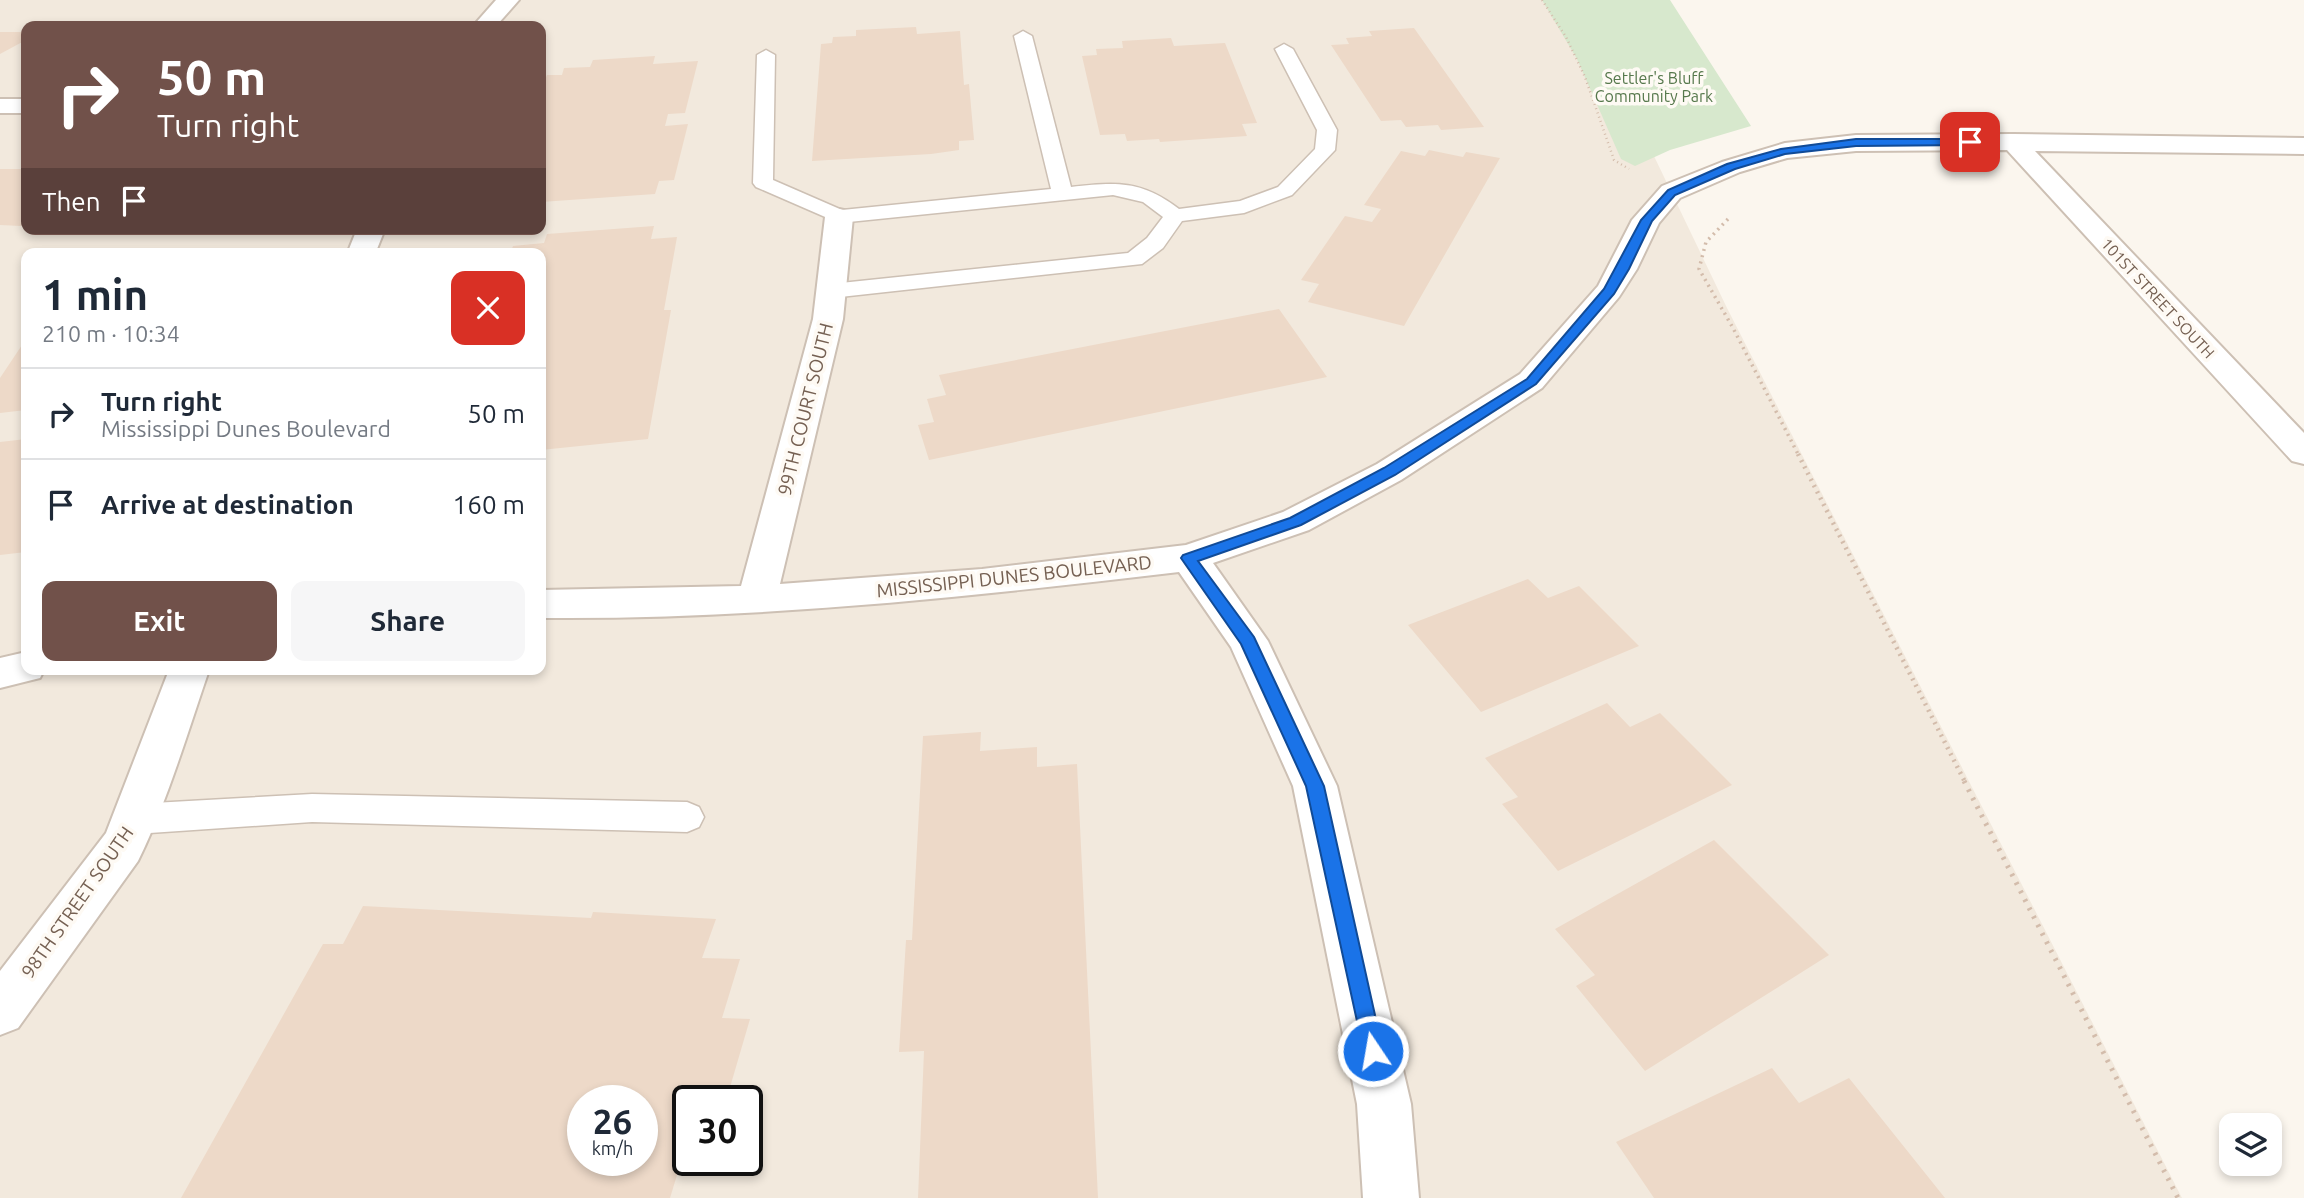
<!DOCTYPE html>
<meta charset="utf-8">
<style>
:root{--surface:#fff;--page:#f6f6f7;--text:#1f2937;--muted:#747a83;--line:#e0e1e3;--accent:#71514a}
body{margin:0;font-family:Ubuntu,sans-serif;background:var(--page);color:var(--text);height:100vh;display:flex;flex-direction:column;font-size:26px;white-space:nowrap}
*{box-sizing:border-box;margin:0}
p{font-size:23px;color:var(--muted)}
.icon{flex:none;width:38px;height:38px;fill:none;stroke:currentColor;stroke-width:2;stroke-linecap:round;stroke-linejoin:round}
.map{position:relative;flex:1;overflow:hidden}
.side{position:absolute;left:21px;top:248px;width:525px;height:427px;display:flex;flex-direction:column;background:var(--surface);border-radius:14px;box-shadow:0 4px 10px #0003}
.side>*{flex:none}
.banner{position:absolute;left:21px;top:21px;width:525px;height:214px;border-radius:14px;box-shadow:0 4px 10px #0003;background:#71514a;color:#fff;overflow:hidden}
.fabs{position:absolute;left:2219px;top:1113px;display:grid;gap:14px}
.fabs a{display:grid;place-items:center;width:63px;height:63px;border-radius:14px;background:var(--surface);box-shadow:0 4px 10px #0003;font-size:35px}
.speed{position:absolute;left:567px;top:1085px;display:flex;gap:14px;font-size:35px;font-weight:700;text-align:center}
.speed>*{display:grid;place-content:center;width:91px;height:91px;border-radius:50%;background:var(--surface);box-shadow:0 4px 10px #0003;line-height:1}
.speed small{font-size:18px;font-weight:400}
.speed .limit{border:4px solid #111;border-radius:10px;background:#fff;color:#111}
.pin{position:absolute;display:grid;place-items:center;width:60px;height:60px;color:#fff;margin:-30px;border-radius:14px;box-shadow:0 4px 10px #0006}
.me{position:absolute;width:77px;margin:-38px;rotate:348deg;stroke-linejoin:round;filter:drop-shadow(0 0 5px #0008)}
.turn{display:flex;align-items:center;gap:24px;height:147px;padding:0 21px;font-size:32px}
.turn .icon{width:91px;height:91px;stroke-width:2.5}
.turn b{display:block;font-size:49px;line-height:60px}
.then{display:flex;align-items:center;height:66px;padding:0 21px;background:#0003;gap:14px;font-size:26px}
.round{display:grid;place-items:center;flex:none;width:74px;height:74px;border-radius:14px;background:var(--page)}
.overview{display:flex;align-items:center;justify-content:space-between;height:119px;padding:0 21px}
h1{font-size:42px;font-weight:700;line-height:52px}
.primary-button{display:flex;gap:14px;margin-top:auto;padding:14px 21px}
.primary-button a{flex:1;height:80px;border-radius:14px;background:var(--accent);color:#fff;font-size:28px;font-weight:700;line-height:80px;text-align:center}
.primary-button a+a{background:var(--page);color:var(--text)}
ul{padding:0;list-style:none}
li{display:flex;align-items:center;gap:21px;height:91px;padding:0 21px;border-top:2px solid var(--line)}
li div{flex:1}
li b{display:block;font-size:26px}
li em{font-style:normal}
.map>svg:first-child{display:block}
.residential{fill:#f2e9dd;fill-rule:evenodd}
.green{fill:#d7e8cd}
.building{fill:#edd9c8;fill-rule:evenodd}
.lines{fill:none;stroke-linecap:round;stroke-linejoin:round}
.service-casing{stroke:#cdc0b4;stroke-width:3}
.minor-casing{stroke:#cdc0b4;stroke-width:4}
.path-far3{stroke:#d3bcab;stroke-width:2.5;stroke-dasharray:1 3.5;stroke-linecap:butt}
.path-far2{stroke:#d3bcab;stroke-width:3.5;stroke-dasharray:2 4.5;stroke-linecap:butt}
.path-far1{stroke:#d3bcab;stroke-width:4.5;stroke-dasharray:2 5;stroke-linecap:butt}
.path{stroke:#d3bcab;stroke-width:5;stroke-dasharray:2.5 7;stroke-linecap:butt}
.service{fill:#fff;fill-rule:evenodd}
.minor{fill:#fff;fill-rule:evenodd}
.route{fill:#1a73e8;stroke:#114b97;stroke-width:2}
.labels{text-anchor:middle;stroke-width:7;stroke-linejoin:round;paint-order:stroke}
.far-park-label{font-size:16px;fill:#56784c;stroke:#fefaf4}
.far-street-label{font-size:16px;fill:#756052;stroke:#fefaf4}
.street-label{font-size:19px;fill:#756052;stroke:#fefaf4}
</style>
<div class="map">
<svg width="2304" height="1198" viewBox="0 0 2304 1198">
<rect width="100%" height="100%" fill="#fbf6ee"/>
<path class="residential" d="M0,0H1579L1727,308L2182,1198H0ZM26,26H541V229H26ZM26,254H541V670H26ZM583,1101H642V1160H583ZM688,1101H747V1160H688Z"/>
<path class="green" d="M1542,0H1670L1751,126L1670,150L1635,166L1621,159L1577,59Z"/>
<path class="building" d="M916,27L917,34L960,31L964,85L969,84L974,140L959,141V150L931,154L812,161L821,44L832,43L833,37L856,36V30Z
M1414,28L1484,127L1441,130L1438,125L1406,127L1401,120L1381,121L1331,45L1349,44L1346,38L1372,36L1369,31Z
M0,32H26V40L0,54Z
M1171,38L1174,46L1225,43L1257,123L1242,124L1247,136L1160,142L1159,139L1127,141L1125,134L1100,135L1082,56L1097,55L1096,49L1123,48L1122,41Z
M655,56L653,64L698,61L685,113L668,114L665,126L688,124L674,180L659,181L655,194L541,202V89L547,75H562L564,68L590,67L593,60Z
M1429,150L1463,157L1466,152L1500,158L1404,326L1308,302L1319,284L1301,280L1345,216L1372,222L1381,209L1364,205L1401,151L1425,156Z
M0,169H26V221L21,226L0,225Z
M654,226L651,239L677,237L664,310H671L648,439L541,450V254H510L513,246L544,243L547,234Z
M135,229H185L181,232H135Z
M1279,309L1327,377L929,460L918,425L934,422L927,399L946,395L939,375Z
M26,339V410L0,413V378Z
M26,439V552L0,555V442Z
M1528,579L1548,598L1579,586L1639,646L1481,712L1408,625Z
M1607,703L1630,727L1660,713L1732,785L1558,871L1502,804L1518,797L1485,758Z
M981,732L980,751L1037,747V767L1077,764L1098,1198H918L924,1051L899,1052L906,940H912L923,736Z
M1714,840L1829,955L1645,1071L1576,986L1595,975L1555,929Z
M363,906L591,918L593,912L716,919L702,958L740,959L722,1018L750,1019L726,1101H688V1139L670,1198H181L323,944H343ZM583,1101H642V1160H583Z
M1772,1068L1799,1103L1849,1078L1945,1198H1654L1616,1142Z"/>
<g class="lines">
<defs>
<path id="service" d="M1023,31L1032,36L1071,187C1117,182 1141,180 1179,209L1240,201L1278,187L1315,149L1317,130L1275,49L1284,44L1293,49L1337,130L1335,150L1292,195L1244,213L1182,221L1163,248L1142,264L831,298L823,296L820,291L823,286L831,284L1128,253L1147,238L1163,217L1143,202L1113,195L839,223L756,187L753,183L757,55L766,50L775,55L773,180L842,210L1051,189L1014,36Z
M312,794L687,802L699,807L704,817L699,827L687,832L312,822L135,834L123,829L118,819L123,809L135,804Z"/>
<path id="minor" d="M496,0H519L496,26H473Z
M0,99H26V113H0Z
M2013,134L2304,138V154L2035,151L2304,433V464L2292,461L2007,150L1856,151L1787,158L1740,172L1680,198L1659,223L1637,269L1619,297L1542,388L1401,480L1309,530L1213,563L1268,641L1337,786L1411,1104L1419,1198H1363L1357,1104L1293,786L1231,647L1179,572C967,597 755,620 541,618V590L741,586L813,319L825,217L829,211L839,209L849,211L853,217L843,319L780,584L982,569L1186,545L1283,512L1377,464L1520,374L1598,286L1632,220L1662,186L1722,162L1785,143L1856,135Z
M357,229H385L375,254H347Z
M26,652V670H44L40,678L0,688V658Z
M169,670H209C187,734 168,800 138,861L18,1028L0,1035V971L106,833Z"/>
</defs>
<use href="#service" class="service-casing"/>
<use href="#minor" class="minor-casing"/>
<path class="path-far3" d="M1542,0L1566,37L1585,77L1614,160L1629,169"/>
<path class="path-far2" d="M1728,219L1706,242L1699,269L1733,328L1799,456"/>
<path class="path-far1" d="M1798,454L1965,782"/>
<path class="path" d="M1964,781L2178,1198"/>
<use href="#service" class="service"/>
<use href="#minor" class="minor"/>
</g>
<path class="route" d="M1856,139H1970L1976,142L1970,145L1856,146L1785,154L1735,169L1675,195L1652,221L1629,269L1614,294L1536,384L1395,475L1301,525L1198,561L1254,637L1324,786L1383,1051L1380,1058L1373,1061L1365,1058L1306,786L1241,644L1181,558L1183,555L1290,518L1384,468L1527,379L1604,289L1641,220L1668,190L1727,164L1781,149Z"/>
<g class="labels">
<g class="far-park-label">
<text x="1654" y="84">Settler's Bluff<tspan x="1654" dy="18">Community Park</tspan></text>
</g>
<g class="far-street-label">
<text transform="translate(2158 298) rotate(47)" y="6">101ST STREET SOUTH</text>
</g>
<g class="street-label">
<text transform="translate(805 409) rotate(-76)" y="7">99TH COURT SOUTH</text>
<text transform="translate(1014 576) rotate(-6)" y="7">MISSISSIPPI DUNES BOULEVARD</text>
<text transform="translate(77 902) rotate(-55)" y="7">98TH STREET SOUTH</text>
</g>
</g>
</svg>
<div class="fabs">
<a><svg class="icon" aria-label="layers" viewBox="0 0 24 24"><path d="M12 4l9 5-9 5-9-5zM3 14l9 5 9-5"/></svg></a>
</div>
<div class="speed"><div>26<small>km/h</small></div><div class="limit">30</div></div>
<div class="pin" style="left:1970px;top:142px;background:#d93025"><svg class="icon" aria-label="arrive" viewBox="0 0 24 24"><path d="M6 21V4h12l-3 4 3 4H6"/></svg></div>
<svg class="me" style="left:1373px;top:1051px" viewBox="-20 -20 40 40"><circle r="17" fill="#1a73e8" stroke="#fff" stroke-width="3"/><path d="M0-11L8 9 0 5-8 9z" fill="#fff"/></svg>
<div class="banner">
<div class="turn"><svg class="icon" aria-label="right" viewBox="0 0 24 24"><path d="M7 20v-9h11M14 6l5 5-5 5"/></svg><div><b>50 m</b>Turn right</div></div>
<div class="then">Then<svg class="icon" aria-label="arrive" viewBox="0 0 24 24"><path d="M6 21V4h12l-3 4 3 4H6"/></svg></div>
</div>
<section class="side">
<div class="overview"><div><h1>1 min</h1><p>210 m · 10:34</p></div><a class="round" style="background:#d93025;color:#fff"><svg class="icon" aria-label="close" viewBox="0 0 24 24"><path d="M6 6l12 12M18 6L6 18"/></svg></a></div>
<ul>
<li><svg class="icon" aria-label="right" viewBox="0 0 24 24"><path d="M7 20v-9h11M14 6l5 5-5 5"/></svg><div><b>Turn right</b><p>Mississippi Dunes Boulevard</p></div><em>50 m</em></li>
<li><svg class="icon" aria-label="arrive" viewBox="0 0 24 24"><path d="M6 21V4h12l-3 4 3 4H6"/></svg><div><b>Arrive at destination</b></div><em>160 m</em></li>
</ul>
<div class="primary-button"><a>Exit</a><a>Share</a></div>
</section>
</div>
